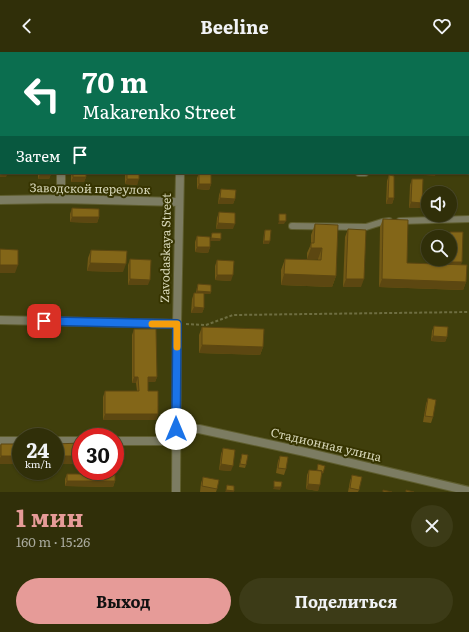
<!DOCTYPE html>
<html lang="ru">
<meta charset="utf-8">
<style>
:root{--surface:#302f09;--page:#3c3b17;--text:#f1f3f6;--muted:#a8a99c;--line:#4b4a2a;--accent:#e69b98}
body{margin:0;font-family:Literata,serif;background:var(--page);color:var(--text);height:100vh;display:flex;flex-direction:column;font-size:15px;white-space:nowrap}
*{box-sizing:border-box;margin:0}
p{font-size:13px;color:var(--muted)}
.icon{flex:none;width:22px;height:22px;fill:none;stroke:currentColor;stroke-width:2;stroke-linecap:round;stroke-linejoin:round}
.map{position:relative;height:440px;overflow:hidden}
.drawer{display:flex;flex-direction:column;background:var(--surface);flex:1}
.drawer>*{flex:none}
.guide{position:absolute;left:0px;top:0px;width:469px;height:122px;box-shadow:0 1px 3px #0004,0 0 0 1px var(--line);background:#0b6e4f;color:#fff;overflow:hidden}
.buttons{position:absolute;left:421px;top:134px;display:grid;gap:8px}
.buttons a{display:grid;place-items:center;width:36px;height:36px;border-radius:50%;background:var(--surface);box-shadow:0 1px 3px #0004,0 0 0 1px var(--line);font-size:20px}
.speed{position:absolute;left:12px;top:376px;display:flex;gap:8px;font-size:20px;font-weight:700;text-align:center}
.speed>*{display:grid;place-content:center;width:52px;height:52px;border-radius:50%;background:var(--surface);box-shadow:0 1px 3px #0004,0 0 0 1px var(--line);line-height:1}
.speed small{font-size:10px;font-weight:400}
.speed .limit{border:6px solid #d22;background:#fff;color:#111}
.pin{position:absolute;display:grid;place-items:center;width:34px;height:34px;color:#fff;margin:-17px;border-radius:8px;box-shadow:0 2px 6px #0006}
.me{position:absolute;width:44px;margin:-22px;rotate:0deg;stroke-linejoin:round;filter:drop-shadow(0 0 3px #0008)}
.turn{display:flex;align-items:center;gap:14px;height:84px;padding:0 16px;font-size:18px}
.turn .icon{width:52px;height:52px;stroke-width:2.5}
.turn b{display:block;font-size:28px;line-height:34px}
.then{display:flex;align-items:center;height:38px;padding:0 16px;background:#0003;gap:8px;font-size:15px}
.round{display:grid;place-items:center;flex:none;width:42px;height:42px;border-radius:21px;background:var(--page)}
.head{display:flex;align-items:center;justify-content:space-between;height:68px;padding:0 16px}
h1{font-size:24px;font-weight:700;line-height:30px;color:var(--accent)}
.button{display:flex;gap:8px;margin-top:auto;padding:8px 16px}
.button a{flex:1;height:46px;border-radius:24px;background:var(--accent);color:#111;font-size:16px;font-weight:700;line-height:46px;text-align:center}
.button a+a{background:var(--page);color:var(--text)}
header{display:flex;justify-content:space-between;align-items:center;height:52px;padding:0 16px;background:var(--surface);font-size:18px;font-weight:700}
.map>svg:first-child{display:block}
.lines{fill:none;stroke-linecap:round;stroke-linejoin:round}
.service-casing{stroke:#5e5d2e;stroke-width:8}
.minor-casing{stroke:#5e5d2e;stroke-width:10}
.path{stroke:#6e6e41;stroke-width:2;stroke-dasharray:3 2;stroke-linecap:butt}
.service{stroke:#7c7c62;stroke-width:6}
.minor{stroke:#7c7c62;stroke-width:8}
.wall{fill:#715815}
.shaded-wall{fill:#5c4711}
.building{fill:#836618;stroke:#5c4711}
.route-casing{stroke:#114b97;stroke-width:10}
.route{stroke:#1a73e8;stroke-width:7}
.slow{stroke:#f59e0b;stroke-width:7}
.labels{text-anchor:middle;stroke-width:4;stroke-linejoin:round;paint-order:stroke}
.street-label{font-size:12px;fill:#d7d7b8;stroke:#363400}
</style>
<header><svg class="icon" aria-label="back" viewBox="0 0 24 24"><path d="M15 5l-7 7 7 7"/></svg>Beeline<svg class="icon" aria-label="heart" viewBox="0 0 24 24"><path d="M12 20l-8-8c-3-5 5-10 8-4 3-6 11-1 8 4z"/></svg></header>
<div class="map">
<svg width="469" height="440" viewBox="0 0 469 440">
<rect width="100%" height="100%" fill="#403f0c"/>
<g class="lines">
<defs>
<path id="service" d="M300,0V1
M315,1L318,0
M468,29H469
M468,62L469,61
M359,121H365
M400,169L469,167
M292,174L366,175L382,170L389,169"/>
<path id="minor" d="M62,1V0
M184,1V0
M0,32H1
M61,121V147
M0,148L61,147L179,150
M0,268L177,272
M176,377H199L305,400L469,439
M0,389H21
M55,389H81
M115,389H176
M176,440L177,272L180,121"/>
</defs>
<use href="#service" class="service-casing"/>
<use href="#minor" class="minor-casing"/>
<path class="path" d="M186,272L206,273L233,263L469,260"/>
<use href="#service" class="service"/>
<use href="#minor" class="minor"/>
</g>
<path class="wall" d="M38,121H51V122L49,127H38Z
M71,121H86V125L84,130H71Z
M125,121H139L137,133L125,132Z
M199,121L211,132L209,138L197,137V126Z
M389,123L394,146L392,152H386L387,129Z
M412,127L422,151L420,156H409L410,133Z
M221,137L235,147L233,152H218L219,143Z
M72,156L99,165L97,171L70,170V162Z
M219,160L233,177H216L217,166Z
M383,167L407,211L448,213V207H450V185H449L450,180L466,230L463,238L379,235L380,175Z
M315,172L336,224L332,235L281,233V218L285,207L318,208V207H307V201L311,192V183Z
M348,177L361,235H343L345,185Z
M265,178L269,192H263L264,181Z
M197,184L210,195L208,201L195,200V190Z
M91,198L123,220L87,219L88,206Z
M130,207L148,233H128V213Z
M217,208L231,229L215,228V214Z
M198,232L211,240L210,242H204V256L202,261H191L192,247L194,241H196L197,235Z
M434,274L447,285L445,290L431,289L432,279Z
M202,275L263,295L260,303L199,301V283Z
M134,277L157,325L155,330H148V339L158,362L156,368H103V345L105,339H137L136,331H132V283Z
M428,346L433,365L431,371L423,370L426,352Z
M1,392H21L0,412V394Z
M223,396L231,419L219,418L221,402Z
M242,402L246,413L245,416L239,415Z
M280,404L286,417L284,423L276,421L278,409Z
M318,412L322,424H321L318,439L306,437L307,423L309,418H317Z
M67,422L115,429L113,435L65,434V427Z
M352,423L359,438L358,440H348L350,429Z
M203,425L217,437L216,440H200L201,431Z"/>
<path class="shaded-wall" d="M18,0H25V1H17Z
M148,0H164V1H148Z
M202,0H218V1H201Z
M0,13H1V18H0Z
M0,52H1V58H0Z
M0,68H1V74H0Z
M0,120H1V121H8L6,125H0Z
M424,121H436L435,124L423,123Z
M40,122H51L49,127H38Z
M73,125H86L84,130H71Z
M127,127H139L137,133L125,132Z
M199,132H211L209,138L197,137Z
M220,146L235,147L233,152H218Z
M388,146H394L392,152H386Z
M411,150L422,151L420,156H409Z
M72,165H99L97,171L70,170Z
M279,169H286L284,172H278Z
M218,171L235,172L233,177H216Z
M211,186L221,187L220,189H210Z
M264,189H270L269,192H263Z
M197,195H210L208,201L195,200Z
M311,196H322L318,207H307Z
M450,210H462L460,215H448Z
M90,211L126,212L123,220L87,219Z
M0,213H18L15,221H0Z
M284,222L336,224L332,235L281,233Z
M217,223H233L231,229L215,228Z
M130,227L150,228L148,233H128Z
M346,227H364L361,235H343Z
M382,227L466,230L463,238L379,235Z
M197,239L211,240L210,242H196Z
M194,255L204,256L202,261H191Z
M433,284L447,285L445,290L431,289Z
M202,293L263,295L260,303L199,301Z
M134,325H138L136,331H132Z
M148,325H157L155,330H146Z
M105,362H158L156,368H103Z
M1,404H21V412H0V406Z
M55,404H81V412H55Z
M221,412L233,414L231,419L219,418Z
M67,429H115L113,435L65,434Z
M308,432L320,433L318,439L306,437Z
M274,435H281L280,438L273,437Z
M226,438L234,439V440H225Z"/>
<path class="building" d="M0,0H8V1H1V13H0Z
M40,0H51V1H40Z
M72,0H85V1H72Z
M0,40H1V52H0Z
M0,61L1,62V68H0Z
M0,94H1V100H0Z
M0,102H1V120H0Z
M40,121H51V122H40Z
M73,121H86V125H73Z
M127,121H139V127H127Z
M199,121H211V132H199Z
M389,123L394,124V146H388Z
M412,127H423L422,151L411,150Z
M221,137L236,138L235,147L220,146Z
M72,156L99,157V165H72Z
M219,160L235,161V172L218,171Z
M279,162H286V169H279Z
M383,167L408,168L407,211L467,213L466,230L382,227Z
M315,172L338,173L336,224L284,222L285,207L321,208L322,196H311V191H314Z
M348,177L366,178L364,227H346Z
M265,178H271L270,189H264Z
M450,180H463L462,210H450Z
M212,181H221V187L211,186Z
M197,184L210,185V195H197Z
M0,197L18,198V213H0Z
M91,198L127,199L126,212L90,211Z
M130,207L151,208L150,228L130,227Z
M217,208L234,209L233,223H217Z
M198,232L211,233V240L197,239Z
M194,241H204V256L194,255Z
M434,274L448,275L447,285L433,284Z
M202,275L264,277L263,295L202,293Z
M134,277H156L157,325H148V339H158V362H105V339H139L138,325H134Z
M428,346L436,348L433,365L425,364Z
M81,391V404H55V392Z
M1,392H21V404H1Z
M223,396L235,398L233,414L221,412Z
M242,402L248,403L246,413L240,412Z
M280,404L288,405L286,417L278,416Z
M318,412L325,414L323,421H322V419L317,418Z
M309,418L322,419L320,433L308,432Z
M67,422H115V429H67Z
M352,423L362,425L359,438L350,436Z
M203,425L219,428L217,437L202,434Z
M274,429L282,430L281,435H274Z
M227,433L234,434V439L226,438Z
M383,438L392,440H383Z
M406,438L414,440H406Z"/>
<g class="lines">
<defs>
<path id="route" d="M44,269L177,272L176,377"/>
</defs>
<use href="#route" class="route-casing"/>
<use href="#route" class="route"/>
<path class="slow" d="M152,272H177V295"/>
</g>
<g class="labels">
<g class="street-label">
<text transform="translate(90 137) rotate(1)" y="4">Заводской переулок</text>
<text transform="translate(166 196) rotate(-89)" y="4">Zavodaskaya Street</text>
<text transform="translate(326 393) rotate(13)" y="4">Стадионная улица</text>
</g>
</g>
</svg>
<div class="buttons">
<a><svg class="icon" aria-label="sound" viewBox="0 0 24 24"><path d="M4 9h4l5-4v14l-5-4H4zM17 9q2 3 0 6"/></svg></a>
<a><svg class="icon" aria-label="search" viewBox="0 0 24 24"><circle cx="10" cy="10" r="6"/><path d="M15 15l6 6"/></svg></a>
</div>
<div class="speed"><div>24<small>km/h</small></div><div class="limit">30</div></div>
<div class="pin" style="left:44px;top:269px;background:#d93025"><svg class="icon" aria-label="arrive" viewBox="0 0 24 24"><path d="M6 21V4h12l-3 4 3 4H6"/></svg></div>
<svg class="me" style="left:176px;top:377px" viewBox="-20 -20 40 40"><circle r="19" fill="#fff"/><path d="M0-13L10 11 0 6-10 11z" fill="#1a73e8"/></svg>
<div class="guide">
<div class="turn"><svg class="icon" aria-label="left" viewBox="0 0 24 24"><path d="M17 20v-9H6M10 6l-5 5 5 5"/></svg><div><b>70 m</b>Makarenko Street</div></div>
<div class="then">Затем<svg class="icon" aria-label="arrive" viewBox="0 0 24 24"><path d="M6 21V4h12l-3 4 3 4H6"/></svg></div>
</div>
</div>
<section class="drawer">
<div class="head"><div><h1>1 мин</h1><p>160 m · 15:26</p></div><a class="round"><svg class="icon" aria-label="close" viewBox="0 0 24 24"><path d="M6 6l12 12M18 6L6 18"/></svg></a></div>
<div class="button"><a>Выход</a><a>Поделиться</a></div>
</section>
